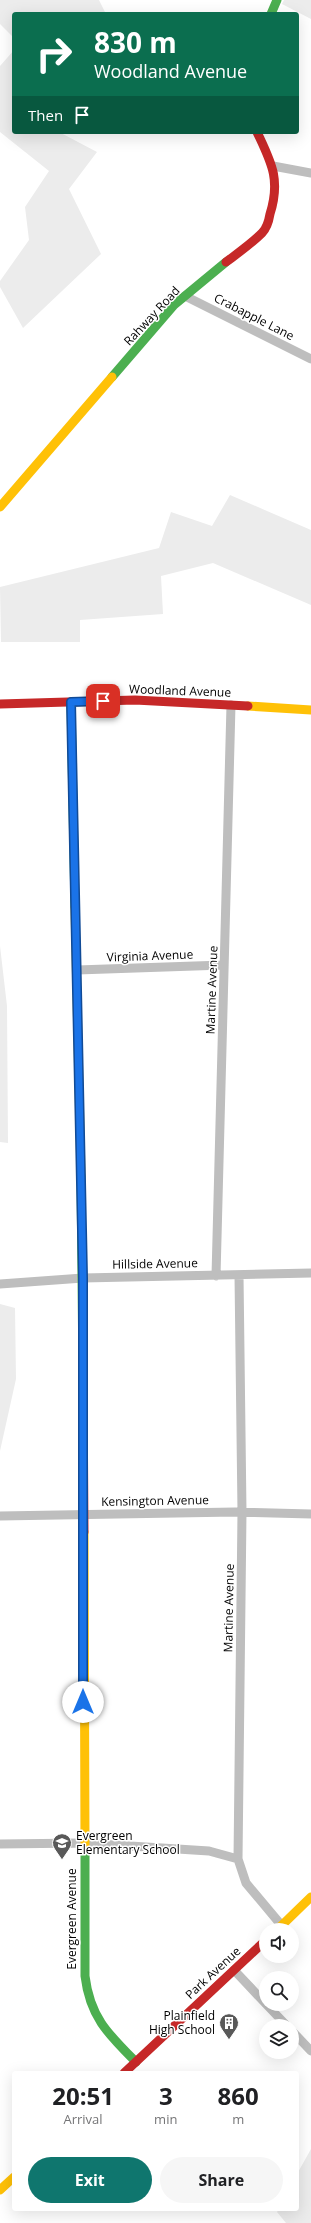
<!DOCTYPE html>
<style>
:root{--surface:#fff;--page:#f6f6f6;--text:#202124;--muted:#757577;--accent:#0f766e}
body{margin:0;font-family:"Open Sans",sans-serif;background:var(--page);color:var(--text);height:100vh;display:flex;flex-direction:column;font-size:15px;white-space:nowrap}
*{box-sizing:border-box;margin:0}
p{font-size:13px;color:var(--muted)}
.icon{flex:none;width:22px;height:22px;fill:none;stroke:currentColor;stroke-width:2;stroke-linecap:round;stroke-linejoin:round}
.map{position:relative;flex:1;overflow:hidden}
.details{position:absolute;left:12px;top:2071px;width:287px;height:140px;display:flex;flex-direction:column;background:var(--surface);border-radius:4px;box-shadow:0 4px 16px #0002}
.details>*{flex:none}
.banner{position:absolute;left:12px;top:12px;width:287px;height:122px;border-radius:4px;box-shadow:0 4px 16px #0002;background:#0b6e4f;color:#fff;overflow:hidden}
.controls{position:absolute;left:259px;top:1923px;display:grid;gap:8px}
.controls a{display:grid;place-items:center;width:40px;height:40px;border-radius:50%;background:var(--surface);box-shadow:0 4px 16px #0002;font-size:20px}
.pin{position:absolute;display:grid;place-items:center;width:34px;height:34px;color:#fff;margin:-17px;border-radius:8px;box-shadow:0 2px 6px #0006}
.me{position:absolute;width:44px;margin:-22px;rotate:0deg;stroke-linejoin:round;filter:drop-shadow(0 0 3px #0008)}
.turn{display:flex;align-items:center;gap:14px;height:84px;padding:0 16px;font-size:18px}
.turn .icon{width:52px;height:52px;stroke-width:2.5}
.turn b{display:block;font-size:28px;line-height:34px}
.then{display:flex;align-items:center;height:38px;padding:0 16px;background:#0003;gap:8px;font-size:15px}
.eta{display:flex;justify-content:space-evenly;align-items:center;height:68px;text-align:center}
.eta b{font-size:24px;font-weight:700;line-height:28px}
.primary-button{display:flex;gap:8px;margin-top:auto;padding:8px 16px}
.primary-button a{flex:1;height:46px;border-radius:24px;background:var(--accent);color:#fff;font-size:16px;font-weight:700;line-height:46px;text-align:center}
.primary-button a+a{background:var(--page);color:var(--text)}
.map>svg:first-child{display:block}
.green{fill:#ececec}
.lines{fill:none;stroke-linecap:round;stroke-linejoin:round}
.street{stroke:#bebebe;stroke-width:9}
.fast{stroke:#4caf50;stroke-width:9}
.slow{stroke:#ffc107;stroke-width:9}
.jam{stroke:#c62828;stroke-width:9}
.route-casing{stroke:#114b97;stroke-width:10}
.route{stroke:#1a73e8;stroke-width:7}
.labels{text-anchor:middle;stroke-width:3;stroke-linejoin:round;paint-order:stroke}
.street-label{font-size:12px;fill:#000;stroke:#fff}
.poi-label{font-size:12px;fill:#000;stroke:#fff;text-anchor:start}
</style>
<div class="map">
<svg width="311" height="2223" viewBox="0 0 311 2223">
<rect width="100%" height="100%" fill="#fff"/>
<path class="green" d="M0,0H99L106,14H14V38L0,24Z
M284,0H311V19L282,4Z
M14,50V132H59L97,152L69,189L101,254L23,328L0,287V281L29,240L25,207L49,171L0,132V66Z
M230,495L311,530V605L213,563L161,576L163,614L80,620V642H1L0,587L159,548L171,512L212,526Z
M0,946L7,1006L8,1143L0,1142Z
M0,1304L15,1308L16,1379L0,1451Z
M311,2149V2223H286L277,2212L279,2209H297V2174Z"/>
<g class="lines">
<path class="street" d="M273,166L311,173
M185,296L311,359
M77,970L224,965
M239,1275L242,1512L238,1859L246,1883L282,1926
M216,1276L231,705
M0,1284L83,1278L311,1273
M0,1516L235,1512L311,1514
M0,1844L83,1843L209,1851L238,1859
M234,1970L266,2004
M266,2004L287,2026
M292,2031L311,2051"/>
<path class="fast" d="M271,14L277,0
M112,377L174,305L226,262
M71,702L75,907
M81,1176L83,1379
M85,1848V1976C90,2017 108,2034 136,2062"/>
<path class="slow" d="M0,507L112,377
M248,706L311,710
M75,907L81,1176
M84,1532L85,1848
M277,1930L311,1897
M0,2190L14,2177"/>
<path class="jam" d="M226,262C238,253 251,244 262,233C266,229 269,220 270,214C281,179 271,162 257,132
M0,704L135,700L248,706
M83,1379L84,1532
M124,2073L266,1940"/>
</g>
<g class="lines">
<defs>
<path id="route" d="M83,1702V1278L71,702L103,701"/>
</defs>
<use href="#route" class="route-casing"/>
<use href="#route" class="route"/>
</g>
<defs>
<symbol id="school-pin" viewBox="-11 -11 22 30"><path d="M0 17L-7.5 6A9.5 9.5 0 1 1 7.5 6Z" fill="#595959" stroke="#fff"/><path d="M0-5L7-2L0 1L-7-2ZM-4 1L0 2.5L4 1V4Q0 6-4 4Z" fill="#fff"/></symbol>
<symbol id="building-pin" viewBox="-11 -11 22 30"><path d="M0 17L-7.5 6A9.5 9.5 0 1 1 7.5 6Z" fill="#595959" stroke="#fff"/><path d="M-4-6H4V6H1V3H-1V6H-4ZM-2.5-4.3h1.7v1.8h-1.7ZM.8-4.3h1.7v1.8H.8ZM-2.5-1h1.7V.8h-1.7ZM.8-1h1.7V.8H.8Z" fill="#fff"/></symbol>
</defs>
<g fill-rule="evenodd">
<use href="#school-pin" x="51" y="1832" width="22" height="30"/>
<use href="#building-pin" x="218" y="2012" width="22" height="30"/>
</g>
<g class="labels">
<g class="street-label">
<text transform="translate(152 316) rotate(-47)" y="4">Rahway Road</text>
<text transform="translate(254 317) rotate(27)" y="4">Crabapple Lane</text>
<text transform="translate(180 691) rotate(2)" y="4">Woodland Avenue</text>
<text transform="translate(150 956) rotate(-2)" y="4">Virginia Avenue</text>
<text transform="translate(212 990) rotate(-88)" y="4">Martine Avenue</text>
<text transform="translate(155 1264) rotate(-1)" y="4">Hillside Avenue</text>
<text transform="translate(155 1501) rotate(-1)" y="4">Kensington Avenue</text>
<text transform="translate(229 1608) rotate(-89)" y="4">Martine Avenue</text>
<text transform="translate(72 1919) rotate(-90)" y="4">Evergreen Avenue</text>
<text transform="translate(213 1973) rotate(-43)" y="4">Park Avenue</text>
</g>
<g class="poi-label">
<text x="76" y="1840">Evergreen<tspan x="76" dy="14">Elementary School</tspan></text>
<text x="215" y="2020" text-anchor="end">Plainfield<tspan x="215" dy="14">High School</tspan></text>
</g>
</g>
</svg>
<div class="controls">
<a><svg class="icon" aria-label="sound" viewBox="0 0 24 24"><path d="M4 9h4l5-4v14l-5-4H4zM17 9q2 3 0 6"/></svg></a>
<a><svg class="icon" aria-label="search" viewBox="0 0 24 24"><circle cx="10" cy="10" r="6"/><path d="M15 15l6 6"/></svg></a>
<a><svg class="icon" aria-label="layers" viewBox="0 0 24 24"><path d="M12 4l9 5-9 5-9-5zM3 14l9 5 9-5"/></svg></a>
</div>
<div class="pin" style="left:103px;top:701px;background:#d93025"><svg class="icon" aria-label="arrive" viewBox="0 0 24 24"><path d="M6 21V4h12l-3 4 3 4H6"/></svg></div>
<svg class="me" style="left:83px;top:1702px" viewBox="-20 -20 40 40"><circle r="19" fill="#fff"/><path d="M0-13L10 11 0 6-10 11z" fill="#1a73e8"/></svg>
<div class="banner">
<div class="turn"><svg class="icon" aria-label="right" viewBox="0 0 24 24"><path d="M7 20v-9h11M14 6l5 5-5 5"/></svg><div><b>830 m</b>Woodland Avenue</div></div>
<div class="then">Then<svg class="icon" aria-label="arrive" viewBox="0 0 24 24"><path d="M6 21V4h12l-3 4 3 4H6"/></svg></div>
</div>
<section class="details">
<div class="eta">
<div><b>20:51</b><p>Arrival</p></div>
<div><b>3</b><p>min</p></div>
<div><b>860</b><p>m</p></div>
</div>
<div class="primary-button"><a>Exit</a><a>Share</a></div>
</section>
</div>
